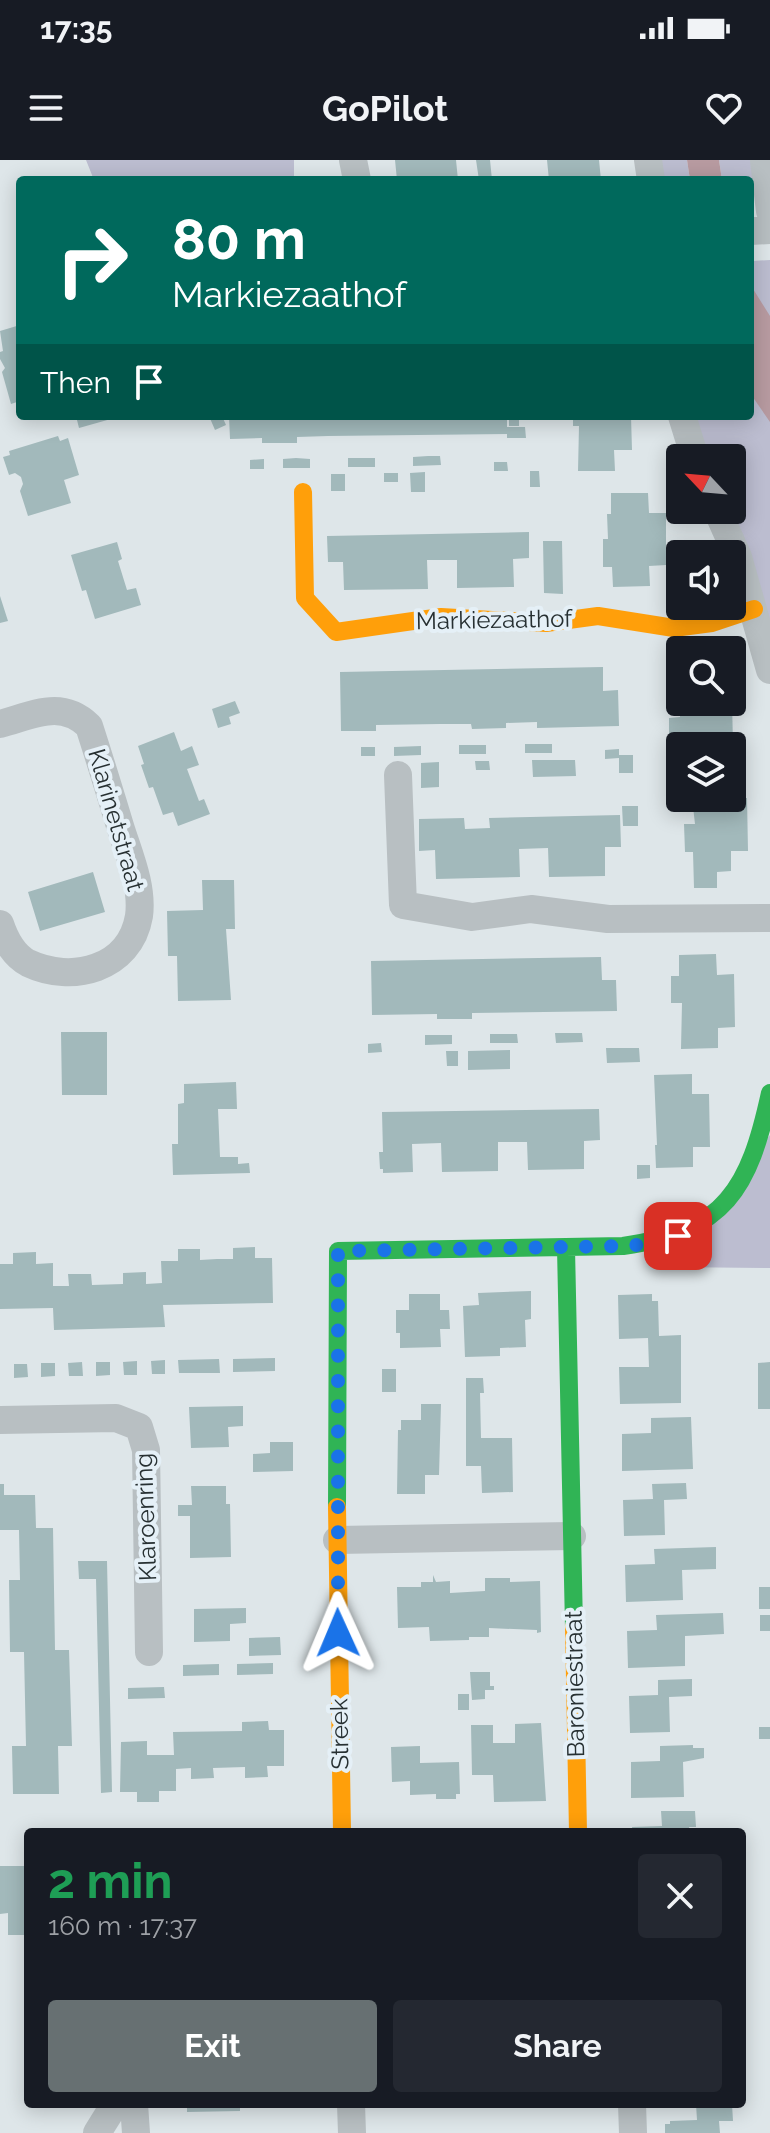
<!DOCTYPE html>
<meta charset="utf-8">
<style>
:root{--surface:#171b24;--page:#242831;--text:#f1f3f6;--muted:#9ea1a6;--accent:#677072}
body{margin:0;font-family:Raleway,sans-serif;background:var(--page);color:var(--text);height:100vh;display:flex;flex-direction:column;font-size:30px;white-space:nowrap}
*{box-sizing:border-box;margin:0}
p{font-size:26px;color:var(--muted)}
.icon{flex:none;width:44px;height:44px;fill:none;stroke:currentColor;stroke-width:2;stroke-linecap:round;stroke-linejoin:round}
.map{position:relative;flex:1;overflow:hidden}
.details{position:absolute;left:24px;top:1668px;width:722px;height:280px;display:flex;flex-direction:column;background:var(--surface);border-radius:8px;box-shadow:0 4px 20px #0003}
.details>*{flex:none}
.top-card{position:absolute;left:16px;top:16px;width:738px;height:244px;border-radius:8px;box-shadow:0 4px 20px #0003;background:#00695c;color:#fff;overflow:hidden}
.needle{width:52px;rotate:296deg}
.controls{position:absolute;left:666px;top:284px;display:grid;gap:16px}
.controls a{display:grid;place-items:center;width:80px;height:80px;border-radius:8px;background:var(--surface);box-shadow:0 4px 20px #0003;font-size:40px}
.pin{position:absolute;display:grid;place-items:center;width:68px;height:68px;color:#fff;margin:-34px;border-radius:16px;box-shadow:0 4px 12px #0006}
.me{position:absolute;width:88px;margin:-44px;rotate:359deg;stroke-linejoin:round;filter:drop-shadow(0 0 6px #0008)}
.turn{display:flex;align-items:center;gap:28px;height:168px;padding:0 24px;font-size:36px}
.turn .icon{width:104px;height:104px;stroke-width:2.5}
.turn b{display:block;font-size:56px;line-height:68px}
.then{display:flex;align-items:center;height:76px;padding:0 24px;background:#0003;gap:16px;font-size:30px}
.round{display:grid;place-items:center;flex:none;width:84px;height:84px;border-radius:8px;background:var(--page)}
.summary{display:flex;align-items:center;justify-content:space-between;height:136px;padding:0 24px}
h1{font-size:48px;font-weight:700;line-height:60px;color:#1e9e55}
.cta{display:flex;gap:16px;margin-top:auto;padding:16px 24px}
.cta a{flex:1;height:92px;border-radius:8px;background:var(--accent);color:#fff;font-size:32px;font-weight:700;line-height:92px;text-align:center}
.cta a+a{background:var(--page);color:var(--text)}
.status{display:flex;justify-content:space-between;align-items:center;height:56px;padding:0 40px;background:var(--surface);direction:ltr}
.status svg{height:22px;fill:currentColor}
header{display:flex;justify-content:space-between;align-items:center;height:104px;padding:0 24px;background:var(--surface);font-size:36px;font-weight:700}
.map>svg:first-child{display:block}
.green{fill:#bcbdd0}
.water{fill:#b89ba1}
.building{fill:#a2b9bb}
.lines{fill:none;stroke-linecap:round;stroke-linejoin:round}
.street{stroke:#b8bfc2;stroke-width:28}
.fast{stroke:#30b455;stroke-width:18}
.slow{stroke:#ff9f0a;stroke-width:18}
.route{stroke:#1a73e8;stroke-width:14;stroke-dasharray:0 25.2}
.labels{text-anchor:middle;stroke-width:8;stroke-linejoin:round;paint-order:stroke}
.street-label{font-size:24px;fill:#273032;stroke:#e5f0f7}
</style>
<div class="status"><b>17:35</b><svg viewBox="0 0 49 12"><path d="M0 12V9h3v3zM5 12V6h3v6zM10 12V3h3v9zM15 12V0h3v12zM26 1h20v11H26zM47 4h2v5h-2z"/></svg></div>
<header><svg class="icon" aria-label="menu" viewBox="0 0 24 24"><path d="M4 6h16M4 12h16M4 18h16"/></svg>GoPilot<svg class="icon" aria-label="heart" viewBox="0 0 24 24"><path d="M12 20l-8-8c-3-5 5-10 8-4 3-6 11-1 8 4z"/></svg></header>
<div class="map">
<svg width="770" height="1973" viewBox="0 0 770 1973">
<rect width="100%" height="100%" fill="#dee6e9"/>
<path class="green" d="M86,0H294V20H94Z
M658,0H687L690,20H660Z
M719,0H754L756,25H750V20H722Z
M750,98L752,101L770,100V474L732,350V298H703L690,256H750Z
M770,975V1108L669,1107V1094Z"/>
<path class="water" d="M687,0H719L722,20H690Z
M750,124L770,156V262L750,233Z"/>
<path class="building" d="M395,0H456L458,20H397Z
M476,0H490L492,20H479Z
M547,0H599L601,20H549Z
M20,165V241L11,244L2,212L5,208L0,199V192L3,191L0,171Z
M76,256H118V257L79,268Z
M209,256H222L226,265L215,270Z
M229,256H507V267H525L526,278H507V274L328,276L297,277V283H262V278L230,279Z
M509,256H519V266H509Z
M573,256H631L632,290H614L615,311H578L579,266H573Z
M58,276L60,281L68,278L79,315L64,320L71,343L28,356L20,331L23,324L21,317L15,313L9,315L3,297L10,295L9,291Z
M428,296H440L441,305L413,306V297Z
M296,298L310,299V308H283V299Z
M348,298H375V307H348Z
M264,299V309H250V300Z
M494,302H507L508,311H494Z
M530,311H539L540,327H530Z
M425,312V332H411L410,313Z
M384,313H398V322H384Z
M331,314H345V331H331Z
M611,333H648L649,353H666V405L649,406L650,426L613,427L612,407H603V379H608L607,354H611Z
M529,372V398L513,399L514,427L457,428V400H427L428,429L344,430L343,402H328L327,376Z
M543,381H562L563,434L544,433Z
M117,382L122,399L118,401L127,430L136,428L141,445L95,459L86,430L82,431L71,395Z
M0,436L8,461L0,463Z
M603,507V531L618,530L619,566L537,568V562L506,563V568L472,569L471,564H440L376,565V571H341L340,512Z
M235,541L240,553L229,557L231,564L218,568L212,549Z
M680,542H732L733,584L669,585V558L680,557Z
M174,572L181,591L192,586L199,605L187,609L199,641L204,639L210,654L178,666L173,652L163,655L153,627L149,628L141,605L144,604L138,586Z
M525,584H552V593H525Z
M459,585H486V594H459Z
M421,586V595L394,596V587Z
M361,587H375V596H361Z
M619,589V595H633V613H619V598L605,599V590Z
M532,600H575L576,616L533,617Z
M475,601H489L490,610H476Z
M439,602V627L421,628V603Z
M692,638H747L748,691H731V711L717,712V728H694L693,692H685L684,664H695Z
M622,646H638V666H623Z
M620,655L621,687H605V716L549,717L548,688L519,689L520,717L436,719L435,690L419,691V659L464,658L465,669L490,668L489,658Z
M93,712L105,752L40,771L28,732Z
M202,720H234L235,769H226L231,840L178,841L177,796H168L167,751L203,750Z
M716,794L717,815L734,814L735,867L718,868V888L681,889L682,843H671V816H679V795Z
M601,797L602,820H616L617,851L472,853V859H437V854L372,855L371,801Z
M61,872H107V935H62Z
M555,873H582L583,882L556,883Z
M490,874H517L518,883H490Z
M425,875H452V884L425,885Z
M381,883L382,892L368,893V884Z
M606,888H639L640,902L607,903Z
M510,890V909L468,910V891Z
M446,891H458V906H447Z
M692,914V934H709L710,987H693V1007L656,1008L655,985H657L654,915Z
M236,922L237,949H218L220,997H238V1004L249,1003L250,1013L173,1015L172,984H178V944L184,943V924Z
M599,949L600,980L584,981V1009L528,1010L527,982H498V1011L442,1012L441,983L412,984L413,1012L383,1013V1009H380L379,992H383L382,952Z
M637,1005H650V1018L637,1019Z
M255,1087V1098H272L273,1143L163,1145L165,1167L54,1170L53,1148L0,1149V1104H13V1093L36,1092V1104L53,1103V1126H69L68,1114H91L92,1125L123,1124V1113L146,1112V1124L162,1123L161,1101H178V1089H200V1100L217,1099H233V1088Z
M531,1131V1159L525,1160L526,1187L500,1188V1196L465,1197L463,1146L479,1145L478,1133Z
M409,1134H440V1150H449L450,1169H440L441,1187L400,1188V1173H396V1150H409Z
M652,1134V1141H658L659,1176L681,1175V1243L620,1244L619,1207H649L648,1178L619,1179L618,1135Z
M275,1198V1211L233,1212V1199Z
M219,1199L220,1213H179L178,1200Z
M165,1200V1214H152L151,1201Z
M137,1201V1215H124L123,1202Z
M82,1202L83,1216H69L68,1203Z
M96,1202H110V1215L96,1216Z
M770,1202V1249H758V1203Z
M41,1203H55V1216L41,1217Z
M14,1204H27L28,1217L14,1218Z
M382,1209H396V1232H382Z
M466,1218H483L484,1233H480L481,1278H512L513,1332L482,1333L481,1306H466Z
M421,1244H441L439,1315H425V1334H397L398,1270H401V1260H421Z
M243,1246V1266L228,1267L229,1287L191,1288L189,1247Z
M691,1257L693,1309L622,1311V1274L651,1273V1258Z
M270,1282H293V1311L253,1312V1294L270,1293Z
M686,1323L687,1339L664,1340L665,1375L624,1376L623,1340L653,1339L652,1324Z
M0,1324H4V1335H35L36,1368H53L55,1490H69L72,1586H58L59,1634H13L12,1586H26L24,1492H10L9,1420H20L19,1370H0Z
M191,1326H226V1344H230L231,1397L190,1398V1356H178V1345H192Z
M716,1387V1409L682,1410L683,1440L626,1442L625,1405L655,1404L654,1389Z
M78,1401H107L112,1632L101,1633L96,1419H79Z
M433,1415L436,1422L450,1421V1433L485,1431V1418H510V1422L540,1421L541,1472L537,1473V1470L489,1468V1477H469V1480L430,1481L429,1467L398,1468L397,1427H421V1422H433Z
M759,1427H770V1449H759Z
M246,1448V1463L230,1464V1481L194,1482V1449Z
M723,1453L724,1474L685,1476V1506L628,1508L627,1471L657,1470L656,1455Z
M760,1455H770V1471H760Z
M280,1477L281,1495L249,1496V1478Z
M273,1503V1514L237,1515V1504Z
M219,1504V1515L183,1516V1505Z
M470,1512H490V1526H494V1530H485V1539L472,1540Z
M692,1519V1536L669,1537L670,1572L630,1573L629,1536L658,1535V1520Z
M164,1527L165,1538L128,1539V1528Z
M458,1534H469V1550H458Z
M268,1561L269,1570H284V1606H267L268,1617L245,1618V1607L213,1608L214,1618L191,1619V1608L176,1609V1631H159V1642H137V1632H120L121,1582L147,1581V1595H174L173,1572L242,1571V1562Z
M541,1563L546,1641L494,1642L493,1615H472L471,1565H493V1583H515V1564Z
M759,1567H770V1579H759Z
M693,1585V1588H704V1598L683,1602L684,1637L631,1638V1602L660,1601V1586Z
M420,1586V1603L459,1602L460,1634H456V1639H436V1634L410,1635V1621L392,1622L391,1587Z
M661,1651H695L696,1667H689L690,1672H633L632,1667L662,1666Z
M0,1706H28V1775H8V1753L0,1754Z
M187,1944H240V1951L187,1952Z
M696,1944H732L733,1961H719L720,1973H665V1964H670V1961L697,1960Z"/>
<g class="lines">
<path class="street" d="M353,0L357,20
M648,0L651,20
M764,0L770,51
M750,71L770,70
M682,256L695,298
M717,350L738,397L770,510
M0,564C34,555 61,539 89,566C100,600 110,633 120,666C129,695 143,726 139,756C130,809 72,824 28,803C13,795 5,779 0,764
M398,615L403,745L472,757L531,749L608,759L770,758
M0,1260L116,1258L139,1267L146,1290L149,1492
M337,1380L572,1376
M134,1944L136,1973
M351,1944L352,1973
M632,1944L633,1973
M97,1973L115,1944"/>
<path class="fast" d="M566,1088L574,1467
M337,1347L338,1091L623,1086C726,1071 749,1029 770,933"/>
<path class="slow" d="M303,332L305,438L336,472L441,457L546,463L598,456L674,468L712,463L754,449
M337,1347L342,1672
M574,1467L578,1672"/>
</g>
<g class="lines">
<path class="route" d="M338,1473V1091L623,1086L650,1084L678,1076"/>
</g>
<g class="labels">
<g class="street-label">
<text transform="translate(494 460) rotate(-1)" y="8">Markiezaathof</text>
<text transform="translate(116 660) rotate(74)" y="8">Klarinetstraat</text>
<text transform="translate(146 1357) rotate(-92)" y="8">Klaroenring</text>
<text transform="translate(575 1524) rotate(-91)" y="8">Baroniestraat</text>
<text transform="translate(340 1574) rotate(-91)" y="8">Streek</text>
</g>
</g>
</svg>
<div class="controls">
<a><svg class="needle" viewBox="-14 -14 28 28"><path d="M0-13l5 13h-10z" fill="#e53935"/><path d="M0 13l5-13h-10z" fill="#9ea1a6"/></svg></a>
<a><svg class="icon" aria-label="sound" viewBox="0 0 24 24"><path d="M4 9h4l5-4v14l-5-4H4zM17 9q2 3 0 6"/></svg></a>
<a><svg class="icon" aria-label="search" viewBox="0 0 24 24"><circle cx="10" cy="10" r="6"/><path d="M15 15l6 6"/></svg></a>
<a><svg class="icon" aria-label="layers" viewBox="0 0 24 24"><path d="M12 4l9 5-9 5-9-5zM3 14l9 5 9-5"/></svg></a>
</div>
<div class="pin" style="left:678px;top:1076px;background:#d93025"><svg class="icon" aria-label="arrive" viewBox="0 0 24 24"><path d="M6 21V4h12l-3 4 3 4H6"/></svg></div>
<svg class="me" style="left:338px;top:1473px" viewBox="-20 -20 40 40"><path d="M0-17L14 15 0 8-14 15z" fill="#1a73e8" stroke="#fff" stroke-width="4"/></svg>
<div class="top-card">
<div class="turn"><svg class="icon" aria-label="right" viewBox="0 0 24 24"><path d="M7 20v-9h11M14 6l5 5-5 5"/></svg><div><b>80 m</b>Markiezaathof</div></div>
<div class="then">Then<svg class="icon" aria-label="arrive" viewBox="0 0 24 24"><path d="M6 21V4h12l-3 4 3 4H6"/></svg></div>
</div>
<section class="details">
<div class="summary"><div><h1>2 min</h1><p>160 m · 17:37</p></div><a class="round"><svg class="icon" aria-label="close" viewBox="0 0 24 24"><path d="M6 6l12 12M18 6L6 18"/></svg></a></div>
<div class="cta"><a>Exit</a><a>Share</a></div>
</section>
</div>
